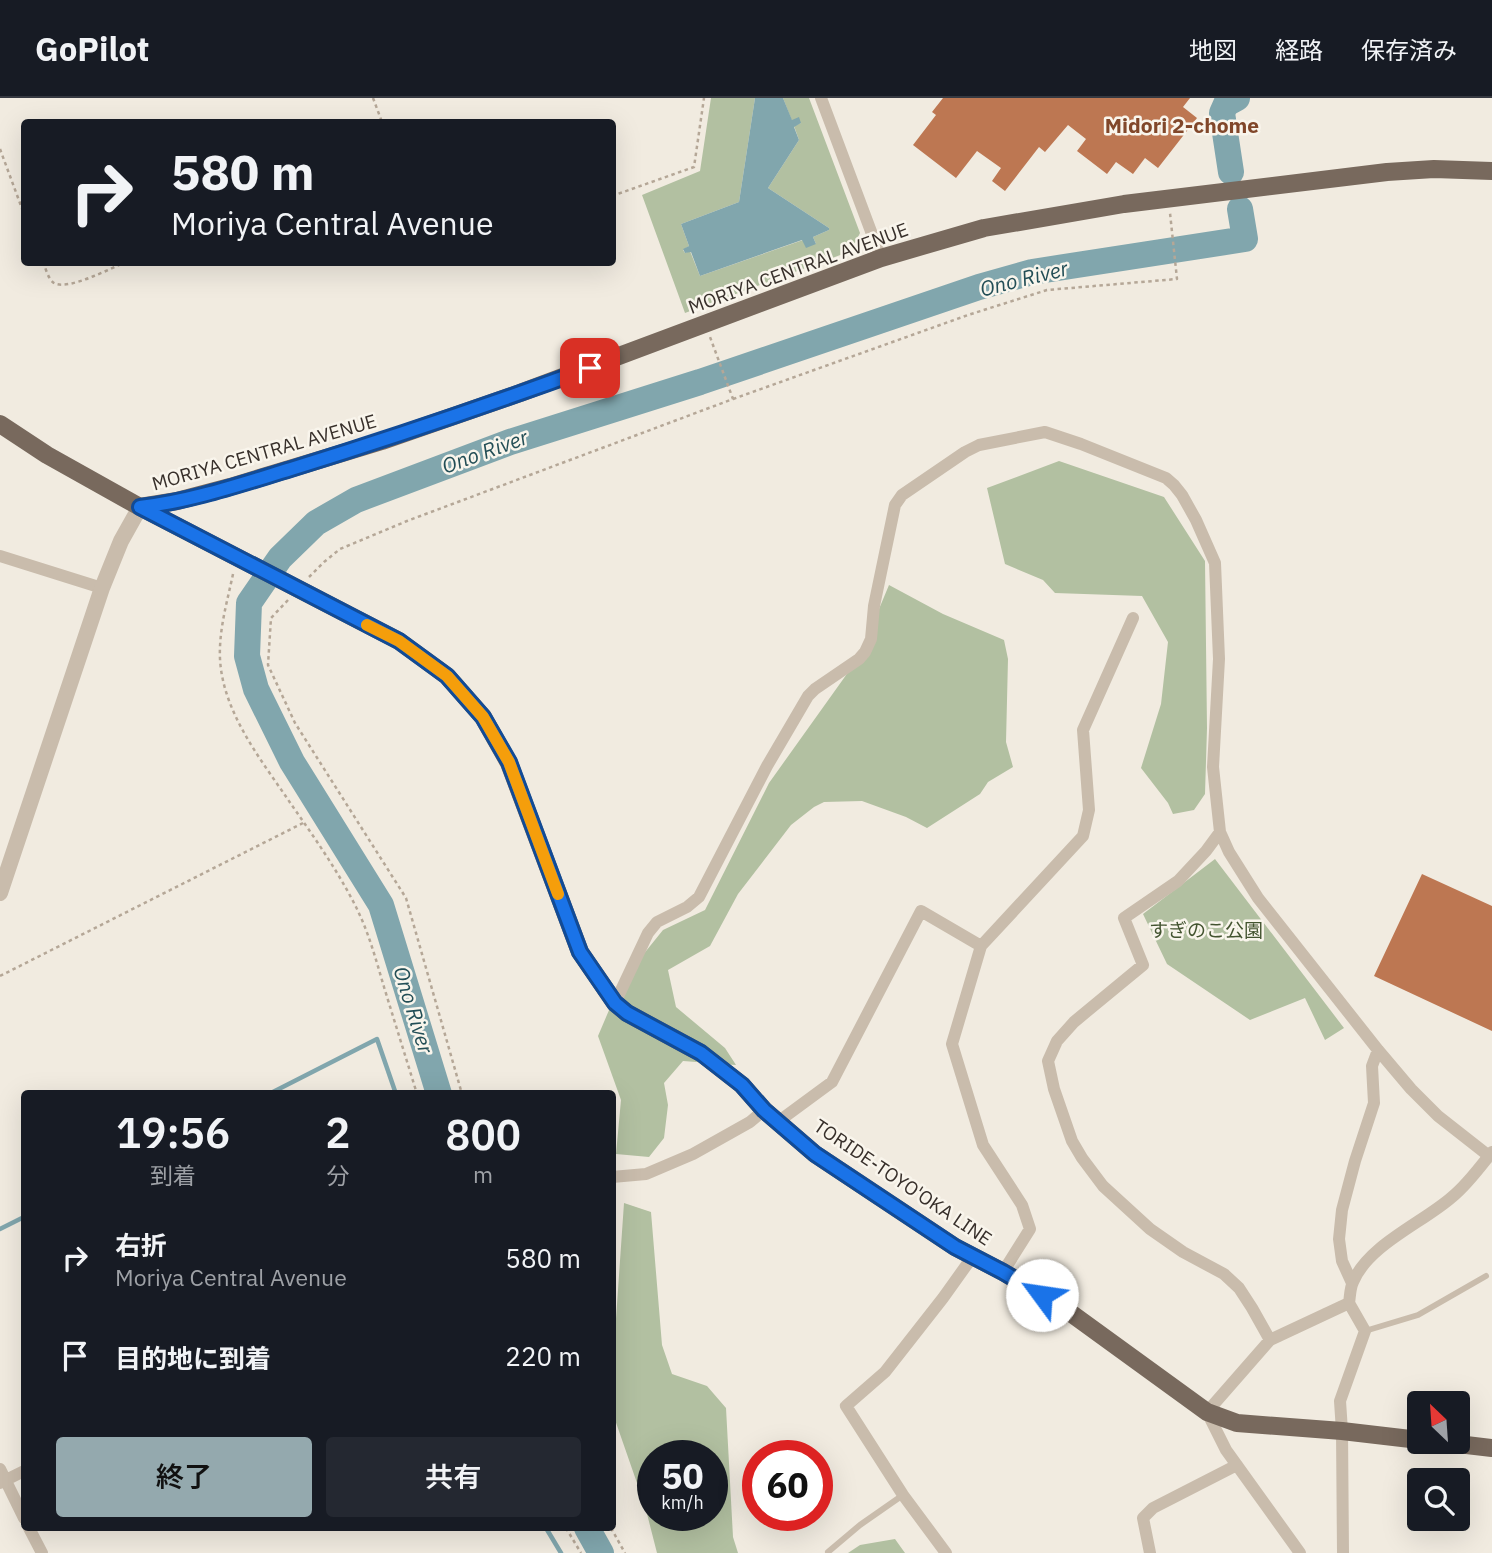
<!DOCTYPE html>
<html lang="ja">
<meta charset="utf-8">
<style>
:root{--surface:#171b24;--page:#242831;--text:#f1f3f6;--muted:#9ea1a6;--line:#363941;--accent:#94a9ae}
body{margin:0;font-family:"IBM Plex Sans","Noto Sans JP",sans-serif;background:var(--page);color:var(--text);height:100vh;display:flex;flex-direction:column;font-size:26px;white-space:nowrap}
*{box-sizing:border-box;margin:0}
p{font-size:23px;color:var(--muted)}
.icon{flex:none;width:38px;height:38px;fill:none;stroke:currentColor;stroke-width:2;stroke-linecap:round;stroke-linejoin:round}
.map{position:relative;flex:1;overflow:hidden}
.side{position:absolute;left:21px;top:992px;width:595px;height:441px;display:flex;flex-direction:column;background:var(--surface);border-radius:7px;box-shadow:0 7px 28px #0002}
.side>*{flex:none}
.top-card{position:absolute;left:21px;top:21px;width:595px;height:147px;border-radius:7px;box-shadow:0 7px 28px #0002;background:#171b24;color:var(--text);overflow:hidden}
.needle{width:46px;rotate:335deg}
.tools{position:absolute;left:1407px;top:1293px;display:grid;gap:14px}
.tools a{display:grid;place-items:center;width:63px;height:63px;border-radius:7px;background:var(--surface);box-shadow:0 7px 28px #0002;font-size:35px}
.speed{position:absolute;left:637px;top:1342px;display:flex;gap:14px;font-size:35px;font-weight:700;text-align:center}
.speed>*{display:grid;place-content:center;width:91px;height:91px;border-radius:50%;background:var(--surface);box-shadow:0 7px 28px #0002;line-height:1}
.speed small{font-size:18px;font-weight:400}
.speed .limit{border:10px solid #d22;background:#fff;color:#111}
.pin{position:absolute;display:grid;place-items:center;width:60px;height:60px;color:#fff;margin:-30px;border-radius:14px;box-shadow:0 4px 10px #0006}
.me{position:absolute;width:77px;margin:-38px;rotate:301deg;stroke-linejoin:round;filter:drop-shadow(0 0 5px #0008)}
.turn{display:flex;align-items:center;gap:24px;height:147px;padding:0 35px;font-size:32px}
.turn .icon{width:91px;height:91px;stroke-width:2.5}
.turn b{display:block;font-size:49px;line-height:60px}
.eta{display:flex;justify-content:space-evenly;align-items:center;height:119px;text-align:center}
.eta b{font-size:42px;font-weight:600;line-height:49px}
.primary-button{display:flex;gap:14px;margin-top:auto;padding:14px 35px}
.primary-button a{flex:1;height:80px;border-radius:7px;background:var(--accent);color:#111;font-size:28px;font-weight:600;line-height:80px;text-align:center}
.primary-button a+a{background:var(--page);color:var(--text)}
ul{padding:0;list-style:none}
li{display:flex;align-items:center;gap:21px;height:98px;padding:0 35px}
li div{flex:1}
li b{display:block;font-size:26px}
li em{font-style:normal}
header{display:flex;align-items:center;gap:42px;box-sizing:border-box;height:98px;padding:0 35px;background:var(--surface);border-bottom:2px solid var(--line)}
header strong{font-size:33px}
nav{display:flex;gap:38px;margin-inline-start:auto;font-size:24px}
.map>svg:first-child{display:block}
.green{fill:#b2c0a1;fill-rule:evenodd}
.water{fill:#81a6ad}
.lines{fill:none;stroke-linecap:round;stroke-linejoin:round}
.stream{stroke:#81a6ad;stroke-width:4.5}
.river{stroke:#81a6ad;stroke-width:26}
.building{fill:#bd7752}
.path{stroke:#b5a797;stroke-width:2.5;stroke-dasharray:3.5 3.5;stroke-linecap:butt}
.service{stroke:#c9bcac;stroke-width:6}
.minor{stroke:#c9bcac;stroke-width:12}
.tertiary{stroke:#c9bcac;stroke-width:16}
.primary{stroke:#78695d;stroke-width:18}
.route-casing{stroke:#114b97;stroke-width:18}
.route{stroke:#1a73e8;stroke-width:12}
.slow{stroke:#f59e0b;stroke-width:12}
.labels{text-anchor:middle;stroke-width:5;stroke-linejoin:round;paint-order:stroke}
.street-label{font-size:19px;fill:#38302b;stroke:#f9f5ec}
.park-label{font-size:19px;fill:#435430;stroke:#f9f5ec}
.neighbourhood-label{font-size:21px;font-weight:bold;fill:#81472a;stroke:#f9f5ec}
.water-label{font-size:21px;font-style:italic;fill:#234e56;stroke:#f9f5ec}
</style>
<header>
<strong>GoPilot</strong>
<nav><a>地図</a><a>経路</a><a>保存済み</a></nav>
</header>
<div class="map">
<svg width="1492" height="1455" viewBox="0 0 1492 1455">
<rect width="100%" height="100%" fill="#f1ebe0"/>
<path class="green" d="M711,0H755L739,104L681,126L689,148L683,152L685,155L690,153L700,178L803,142L816,146L813,139L829,132V130L768,90L799,42L794,28L801,25L792,23L783,0H809L860,135L851,153L685,215L642,97L700,73Z
M1059,363L1164,399L1205,463L1207,630L1205,696L1194,712L1173,716L1168,705L1141,670L1161,606L1168,544L1142,498L1055,495L1043,482L1005,466L987,390Z
M889,487L943,516L1004,542L1008,561L1006,644L1013,669L988,684L980,696L927,730L906,719L862,703L824,704L814,709L791,727L738,796L710,848L668,872L676,909L725,950L736,967L683,963L664,985L668,1007L664,1040L649,1059L616,1056L621,1002L598,938L621,884L663,832L705,812L769,685L859,559Z
M1215,761L1344,930L1325,942L1305,900L1250,922L1167,866L1143,816Z
M624,1105L651,1114L662,1247L672,1276L707,1288L726,1310L733,1439L738,1455H657L645,1408L613,1316L615,1235ZM712,1358V1418H653V1358Z
M895,1441L905,1455H848L860,1447Z"/>
<path class="water" d="M755,0H783L792,22L799,19L801,25L794,29L799,42L768,90L829,130V132L813,139L816,146L806,150L802,142L700,178L691,154L685,155L683,151L689,148L681,126L739,104Z"/>
<g class="lines">
<path class="stream" d="M269,996L377,941L396,996
M0,1131L24,1119
M546,1430L561,1455"/>
<path class="river" d="M1231,74L1222,15L1226,6L1237,0
M439,996L381,807L292,664L256,591L247,558L249,505L280,460L316,425L356,402L510,344L700,284L979,189L1032,174L1245,141L1240,111
M587,1430L601,1455"/>
</g>
<path class="building" d="M943,0H1190L1183,9L1197,20L1158,70L1145,60L1133,76L1116,64L1107,76L1077,53L1086,41L1068,27L1045,54L1039,49L1005,93L992,83L1001,70L977,53L956,80L913,47L936,17L932,14Z
M1422,776L1492,808V933L1374,878Z"/>
<g class="lines">
<path class="path" d="M373,0L382,24
M0,51L24,116
M612,98L694,69L704,0
M43,164C46,171 48,181 54,185C68,193 111,170 126,164
M733,301L968,217L1047,192L1177,181L1170,115
M233,476C228,500 221,524 220,549C217,608 260,660 291,706C314,739 338,773 356,809C369,835 376,862 384,889C395,925 406,960 417,996
M309,479L324,464L340,451L407,423L733,301L710,239
M288,502L271,520L268,567L295,625L406,800L462,996
M0,878L303,725
M566,1430L581,1455
M611,1430L625,1455"/>
<path class="service" d="M1365,1233L1418,1217L1486,1178
M828,1454L860,1427L903,1397"/>
<path class="minor" d="M821,0L881,160
M0,458L102,490
M1220,734L1206,753L1178,783L1124,820L1143,867L1074,924L1057,943L1048,963L1054,991L1072,1043L1082,1060L1103,1088L1150,1131L1183,1154L1224,1176L1239,1190L1252,1210L1270,1242
M615,905L648,835L657,824L687,809L699,799L767,668L808,598L815,591L859,561L865,554L871,541L874,508L895,407L902,397L965,354L979,347L1045,334L1081,346L1166,380L1174,387L1182,397L1196,422L1215,465L1219,561L1213,669L1220,734L1229,754L1258,800L1378,952L1411,991L1438,1018L1489,1058
M779,1023L832,984L921,813L981,848
M612,1079L646,1076L693,1056L750,1024L764,1012
M1003,1174L1030,1131L1022,1107L983,1047L952,946L981,848L1083,738L1089,712L1083,632L1133,520
M1352,1185L1342,1163L1339,1141L1342,1112L1355,1063L1374,1005L1372,968L1378,952
M0,1371L24,1420
M0,1385L24,1373
M29,1430L42,1455
M946,1455L903,1397L846,1308L885,1274L943,1200L973,1158
M1150,1455L1143,1420L1153,1410L1237,1367
M1300,1455L1226,1352L1207,1314L1270,1242L1349,1205C1350,1199 1350,1190 1353,1184C1368,1147 1424,1124 1452,1099C1467,1087 1480,1069 1492,1054
M1343,1455L1342,1333L1340,1303L1365,1233L1349,1205"/>
<path class="tertiary" d="M0,795L102,490L121,443L140,409"/>
<path class="primary" d="M0,326L47,357L140,409L399,543L447,578L483,619L509,665L580,854L615,905L627,915L701,955L742,987L764,1012L815,1056L955,1149L1003,1174L1061,1208L1207,1314L1237,1325L1342,1333L1419,1342
M140,409L177,403L230,389L382,343L520,295L881,160L984,130L1124,106L1387,74L1434,71L1492,73
M1441,1344L1492,1350"/>
</g>
<g class="lines">
<defs>
<path id="route" d="M590,270C491,306 391,340 291,371C241,386 192,403 140,409L399,543L447,578L483,619L509,664L580,854L615,905L627,915L701,955L742,987L764,1012L815,1056L955,1149L1003,1174L1042,1197"/>
</defs>
<use href="#route" class="route-casing"/>
<use href="#route" class="route"/>
<path class="slow" d="M367,527L399,543L447,578L483,619L509,664L558,796"/>
</g>
<g class="labels">
<g class="street-label">
<text transform="translate(798 170) rotate(-20)" y="7">MORIYA CENTRAL AVENUE</text>
<text transform="translate(264 354) rotate(-16)" y="7">MORIYA CENTRAL AVENUE</text>
<text transform="translate(903 1084) rotate(34)" y="7">TORIDE-TOYO'OKA LINE</text>
</g>
<g class="park-label">
<text x="1206" y="839">すぎのこ公園</text>
</g>
<g class="neighbourhood-label">
<text x="1182" y="35">Midori 2-chome</text>
</g>
<g class="water-label">
<text transform="translate(1024 181) rotate(-14)" y="7">Ono River</text>
<text transform="translate(485 354) rotate(-20)" y="7">Ono River</text>
<text transform="translate(413 912) rotate(73)" y="7">Ono River</text>
</g>
</g>
</svg>
<div class="tools">
<a><svg class="needle" viewBox="-14 -14 28 28"><path d="M0-13l5 13h-10z" fill="#e53935"/><path d="M0 13l5-13h-10z" fill="#9ea1a6"/></svg></a>
<a><svg class="icon" aria-label="search" viewBox="0 0 24 24"><circle cx="10" cy="10" r="6"/><path d="M15 15l6 6"/></svg></a>
</div>
<div class="speed"><div>50<small>km/h</small></div><div class="limit">60</div></div>
<div class="pin" style="left:590px;top:270px;background:#d93025"><svg class="icon" aria-label="arrive" viewBox="0 0 24 24"><path d="M6 21V4h12l-3 4 3 4H6"/></svg></div>
<svg class="me" style="left:1042px;top:1197px" viewBox="-20 -20 40 40"><circle r="19" fill="#fff"/><path d="M0-13L10 11 0 6-10 11z" fill="#1a73e8"/></svg>
<div class="top-card">
<div class="turn"><svg class="icon" aria-label="right" viewBox="0 0 24 24"><path d="M7 20v-9h11M14 6l5 5-5 5"/></svg><div><b>580 m</b>Moriya Central Avenue</div></div>
</div>
<section class="side">
<div class="eta">
<div><b>19:56</b><p>到着</p></div>
<div><b>2</b><p>分</p></div>
<div><b>800</b><p>m</p></div>
</div>
<ul>
<li><svg class="icon" aria-label="right" viewBox="0 0 24 24"><path d="M7 20v-9h11M14 6l5 5-5 5"/></svg><div><b>右折</b><p>Moriya Central Avenue</p></div><em>580 m</em></li>
<li><svg class="icon" aria-label="arrive" viewBox="0 0 24 24"><path d="M6 21V4h12l-3 4 3 4H6"/></svg><div><b>目的地に到着</b></div><em>220 m</em></li>
</ul>
<div class="primary-button"><a>終了</a><a>共有</a></div>
</section>
</div>
